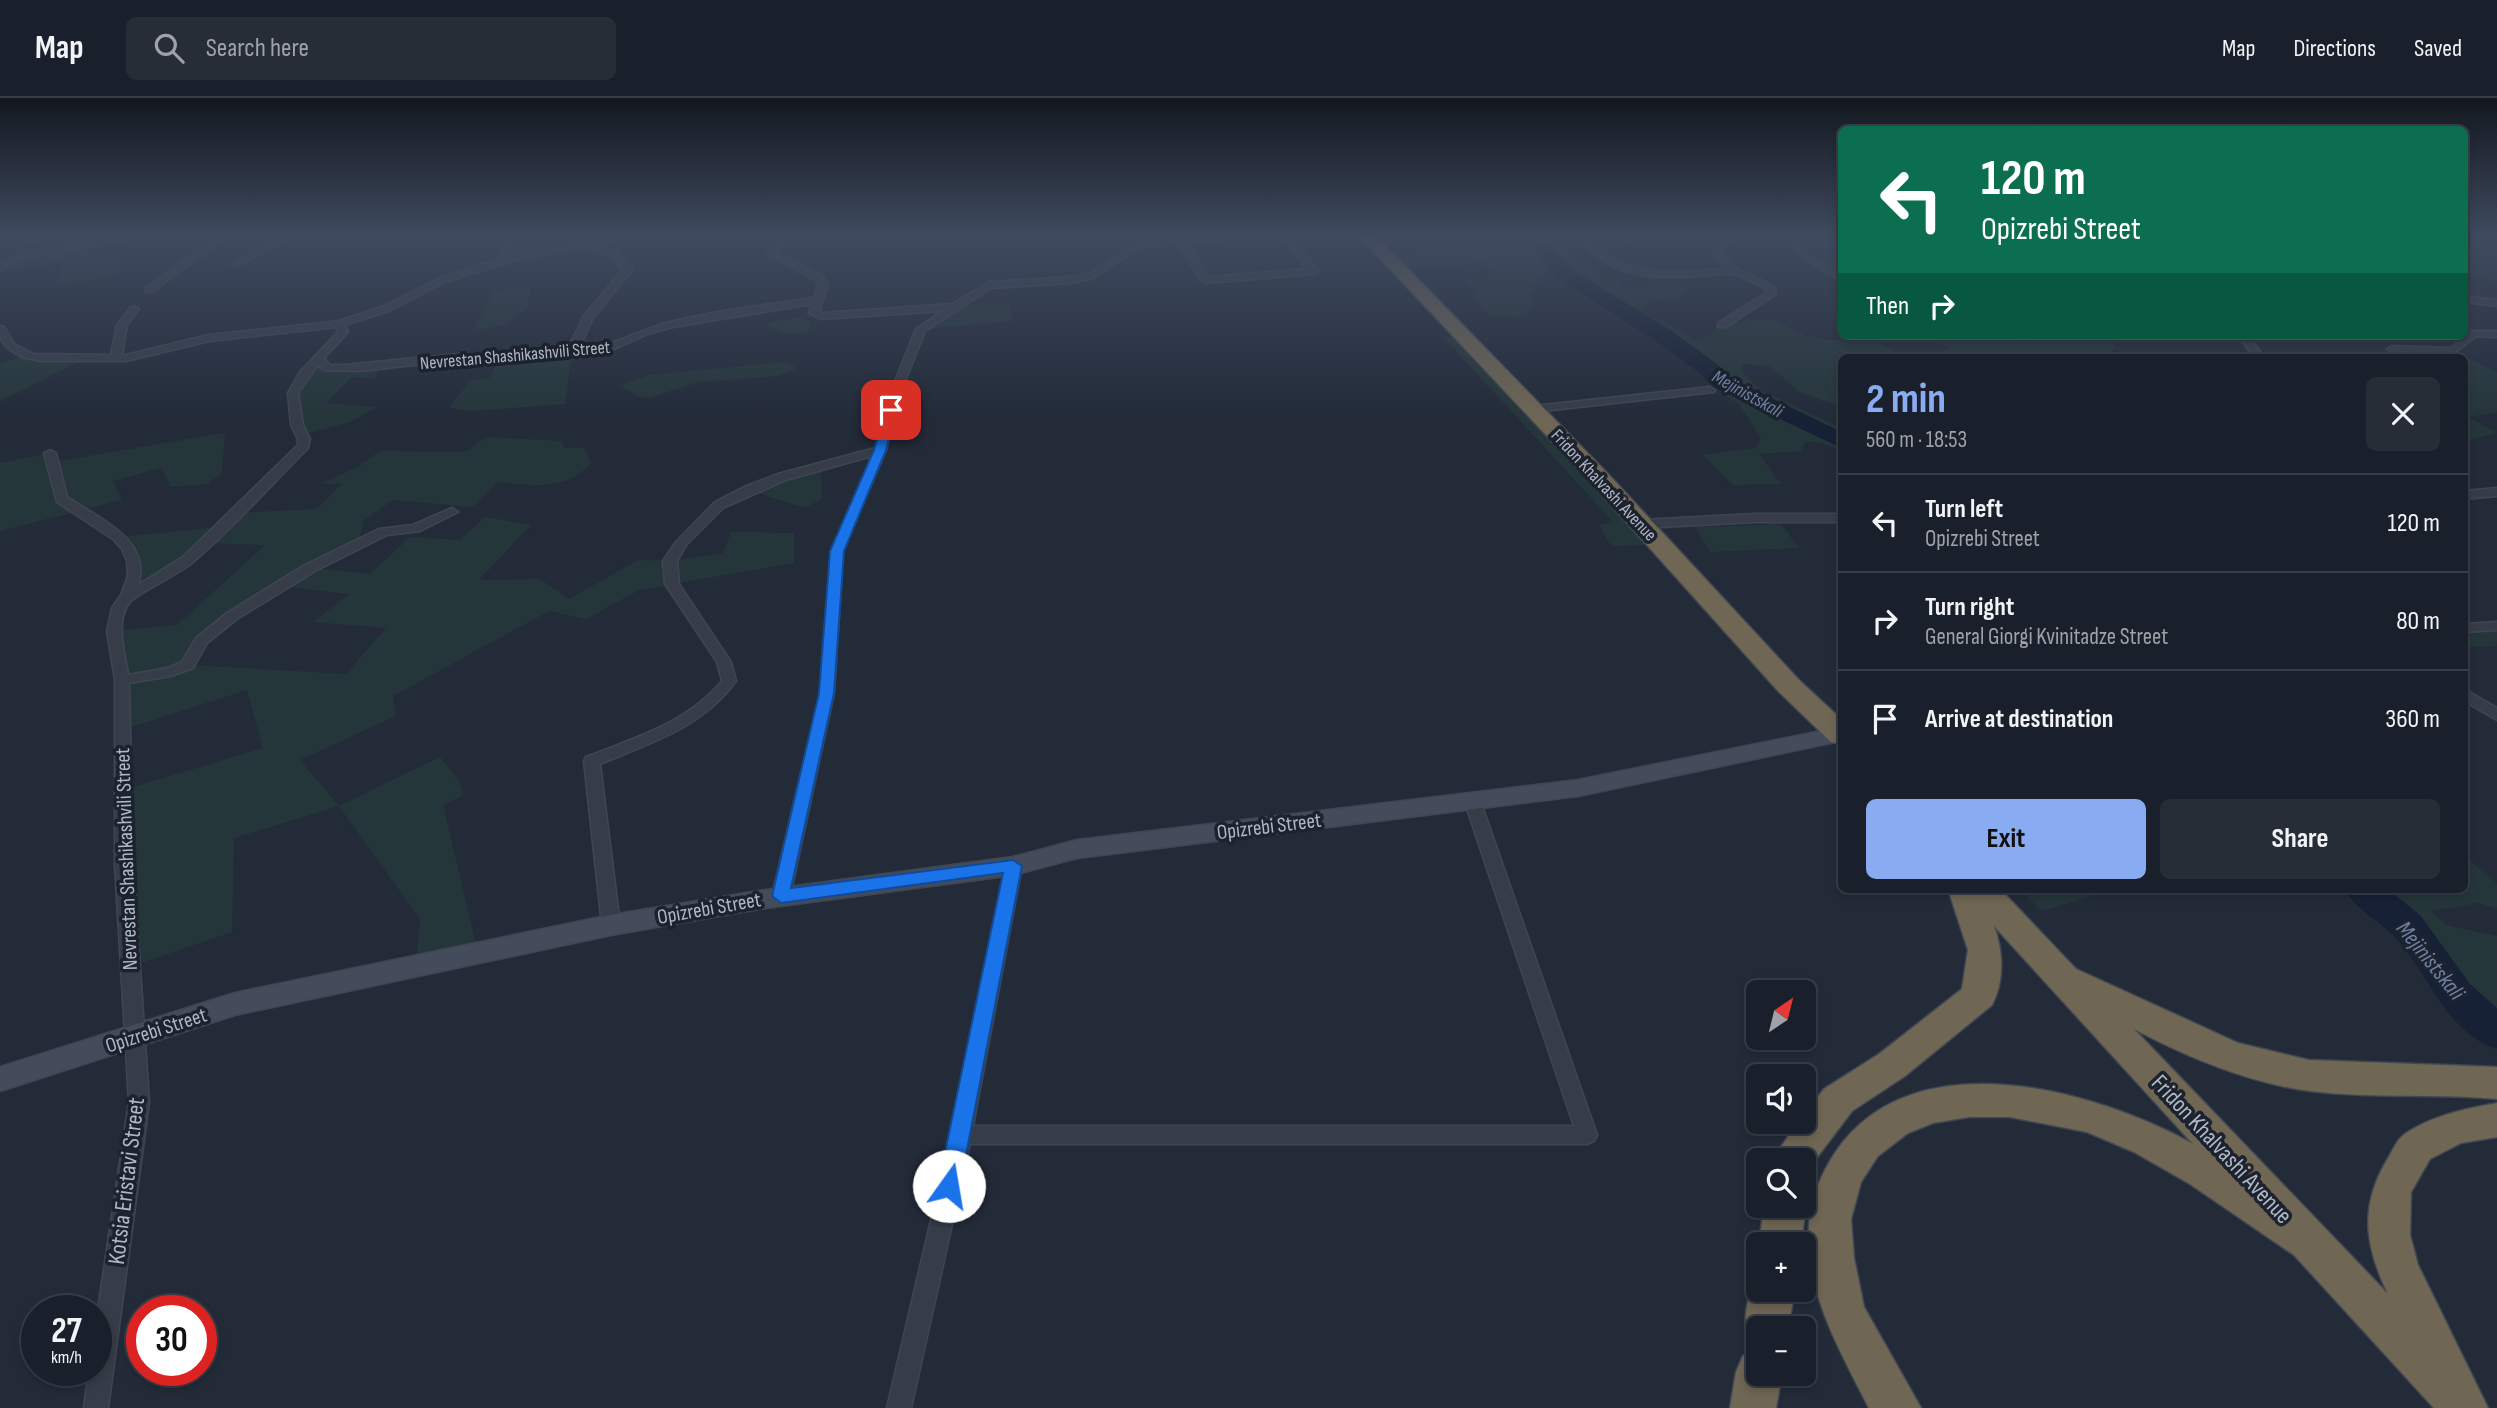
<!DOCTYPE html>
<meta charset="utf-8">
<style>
:root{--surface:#1a202b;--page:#272d37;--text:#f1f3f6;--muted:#9fa3a9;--line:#383e47;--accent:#89abf2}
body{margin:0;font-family:"Sofia Sans Condensed",sans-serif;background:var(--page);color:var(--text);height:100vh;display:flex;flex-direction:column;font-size:26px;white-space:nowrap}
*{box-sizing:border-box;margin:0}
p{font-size:23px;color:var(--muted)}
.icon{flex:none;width:38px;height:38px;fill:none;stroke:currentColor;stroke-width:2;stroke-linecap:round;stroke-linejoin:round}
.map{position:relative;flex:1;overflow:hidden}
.drawer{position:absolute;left:1838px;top:256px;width:630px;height:539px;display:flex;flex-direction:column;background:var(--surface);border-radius:10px;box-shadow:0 4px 10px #0003,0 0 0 2px var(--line)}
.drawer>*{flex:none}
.guide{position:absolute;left:1838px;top:28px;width:630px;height:214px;border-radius:10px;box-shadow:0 4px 10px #0003,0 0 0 2px var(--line);background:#0b6e4f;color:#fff;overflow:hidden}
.needle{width:46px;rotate:35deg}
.fabs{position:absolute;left:1746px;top:882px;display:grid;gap:14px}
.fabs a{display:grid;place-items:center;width:70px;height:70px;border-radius:10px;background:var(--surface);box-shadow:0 4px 10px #0003,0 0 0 2px var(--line);font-size:35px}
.speed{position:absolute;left:21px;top:1197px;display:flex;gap:14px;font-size:35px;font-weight:700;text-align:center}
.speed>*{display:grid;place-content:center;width:91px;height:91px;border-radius:50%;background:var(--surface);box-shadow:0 4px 10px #0003,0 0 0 2px var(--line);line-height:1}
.speed small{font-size:18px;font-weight:400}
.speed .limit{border:10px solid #d22;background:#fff;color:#111}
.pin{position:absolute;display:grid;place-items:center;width:60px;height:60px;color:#fff;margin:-30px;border-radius:14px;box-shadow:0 4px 10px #0006}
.me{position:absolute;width:77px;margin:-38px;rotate:13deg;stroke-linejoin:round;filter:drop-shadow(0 0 5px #0008)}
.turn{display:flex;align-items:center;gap:24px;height:147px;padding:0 28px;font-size:32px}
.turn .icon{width:91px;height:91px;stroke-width:2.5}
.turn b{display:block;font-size:49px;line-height:60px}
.then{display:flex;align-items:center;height:66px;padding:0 28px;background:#0003;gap:14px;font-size:26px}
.round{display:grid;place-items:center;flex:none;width:74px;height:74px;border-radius:10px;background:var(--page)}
.overview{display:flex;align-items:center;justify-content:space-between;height:119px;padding:0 28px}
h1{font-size:42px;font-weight:700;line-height:52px;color:var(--accent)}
.cta{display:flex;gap:14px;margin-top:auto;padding:14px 28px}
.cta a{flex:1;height:80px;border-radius:10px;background:var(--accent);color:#111;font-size:28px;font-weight:700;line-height:80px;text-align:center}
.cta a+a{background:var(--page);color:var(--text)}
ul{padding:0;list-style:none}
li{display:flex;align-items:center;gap:21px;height:98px;padding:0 28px;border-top:2px solid var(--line)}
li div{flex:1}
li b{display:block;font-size:26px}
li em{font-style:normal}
header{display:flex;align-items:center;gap:42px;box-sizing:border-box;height:98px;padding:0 35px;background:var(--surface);border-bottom:2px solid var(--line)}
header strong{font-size:33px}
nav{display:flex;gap:38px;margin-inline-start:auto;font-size:24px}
.search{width:490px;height:63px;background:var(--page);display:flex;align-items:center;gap:18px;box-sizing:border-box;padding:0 24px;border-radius:10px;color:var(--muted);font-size:26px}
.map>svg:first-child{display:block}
.green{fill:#25363a;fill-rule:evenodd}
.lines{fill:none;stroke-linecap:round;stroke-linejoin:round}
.river{fill:#172136;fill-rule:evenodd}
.street-casing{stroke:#3f4652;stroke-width:3}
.secondary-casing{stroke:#3f4652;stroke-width:3}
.highway-casing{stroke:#414854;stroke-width:3}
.street{fill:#363d49;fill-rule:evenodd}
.secondary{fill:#444c5c;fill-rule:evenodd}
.highway{fill:#6f6654;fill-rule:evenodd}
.route{fill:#1a73e8;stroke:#114b97;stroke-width:2}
.labels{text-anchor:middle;stroke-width:7;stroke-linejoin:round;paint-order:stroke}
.far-street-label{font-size:18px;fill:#b1b8c5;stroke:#1c222e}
.far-water-label{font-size:19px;font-style:italic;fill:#6c80a3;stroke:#1c222e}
.street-label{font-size:21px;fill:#b1b8c5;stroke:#1c222e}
.water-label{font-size:23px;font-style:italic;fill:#6c80a3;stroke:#1c222e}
.near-street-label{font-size:24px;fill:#b1b8c5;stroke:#1c222e}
</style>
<header>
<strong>Map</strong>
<div class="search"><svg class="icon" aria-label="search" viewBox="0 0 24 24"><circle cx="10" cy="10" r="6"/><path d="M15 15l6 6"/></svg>Search here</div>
<nav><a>Map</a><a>Directions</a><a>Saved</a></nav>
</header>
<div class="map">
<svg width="2497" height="1310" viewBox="0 0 2497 1310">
<rect width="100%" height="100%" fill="#232b39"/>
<path class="green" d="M19,138H126V140L62,150V141L28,146Z
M1507,138H1551L1601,180L1616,179L1622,188L1651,189L1646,179L1658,180L1663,187L1686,188L1682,199L1653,202L1641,210L1644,216L1664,223L1695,242L1709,239L1722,227L1770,220L1807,238L1830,242L1868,240L1905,259H1841V309L1798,293L1770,268L1742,266V274L1759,291L1841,330V356C1831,346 1819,343 1805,344L1801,353L1759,356L1781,386L1733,387L1702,357L1756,350L1761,340L1739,306L1722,295L1738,292C1715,281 1697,262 1676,247C1639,221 1600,197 1560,173L1550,171C1539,183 1526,191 1533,208L1530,214L1518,219L1489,217L1469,196L1478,194L1464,181L1496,178L1483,165L1409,171L1395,155L1432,152L1429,148L1489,144Z
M1632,138H1673L1672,150L1620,146L1622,141H1631Z
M2464,138H2497V185L2477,179L2464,169L2475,163L2464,156Z
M91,148L89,161L123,156L118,177L58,187L61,164L0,174V171L23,158Z
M530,188L528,209L505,227L473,232L494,193Z
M1009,206L1014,223L921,231L952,209Z
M799,219L809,223L811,231C796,240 780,236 766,226Z
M1452,238L1648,447L1611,448L1599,427L1613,424L1444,240Z
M1928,238H2011L2025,245L2053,238H2119L2113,242L2114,249L2110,255L2084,254L2080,259H1911L1951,251Z
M2453,253L2497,275V314L2469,319L2497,335L2464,343V259H2415L2409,254Z
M572,255L565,306L470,313L449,309L471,282L490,280L500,258Z
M26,257L84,261L0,303V266Z
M319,261L327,270H382L374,280L352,279L326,305L376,309L351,324L302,337L293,295Z
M784,264L793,267L794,272L778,278L698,284L649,300L637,298L623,289V286L649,277Z
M225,335L222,374L208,386L171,389L161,370L113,383L122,402L0,433V365L50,355L52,364Z
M486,339L563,343L564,350H584L591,365C566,394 533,387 498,384L473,409L393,402L364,422L358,447L311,470L370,476L410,439L460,442L485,419L531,427L479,482L540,481L569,501L638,462L670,463L723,455L731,434L794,435V465L639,492L586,521L549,513L393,598L396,618L300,662L339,708L440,659L458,682L464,697L443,707L478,855L416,868L420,821L339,708L234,740L232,834L129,869L123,692L263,650L247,592L122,632L114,533L177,527L265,447L206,445L128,497L136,481L121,439L221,429L234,415L317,411L341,386L323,385L359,368L380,353L466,354ZM279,488L349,496L313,524L386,530L346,576L188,567L201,543Z
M821,368L822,401L805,410L748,392Z
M1781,426L1799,450L1710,454L1695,429Z
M2497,533V548L2464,549V536Z
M2464,758L2497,785V811L2478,805L2431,813L2446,827L2497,838V917L2458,885L2420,826L2376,791H2464Z
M2019,791H2117L2042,813Z"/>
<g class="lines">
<path class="river" d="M1517,138H1537L1554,150L1567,169L1670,232L1717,266L1729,279L1841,334V350L1713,289L1701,276L1654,242L1553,177L1540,158Z
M2344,791H2388L2421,818L2470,886L2497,910V951C2444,934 2428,872 2392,836C2376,821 2355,810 2344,791Z"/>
<defs>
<path id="street" d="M132,138H150L25,159L0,173V166L23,154Z
M218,138H227L152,194H146V190Z
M281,138H291L238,168L230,166Z
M503,138H511V158L613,138H628L596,146L617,155L633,171L593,220L578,253C611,249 638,232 670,224C718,212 766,207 814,200L818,186L816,182L767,156L780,138H788L776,155L822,178L828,186L819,214L822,215L953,206L989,184L1070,179L1090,175L1140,143L1209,138H1238L1234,141L1188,145L1208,179L1307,171L1282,138H1290L1319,173L1314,176L1205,185L1200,182L1179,145L1142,148L1093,180L1070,185L991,190L925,233L904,286L886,352L843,453L834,595L790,798L787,803H775L772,798L820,595L831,453L872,358L786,382L723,410L686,447L677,463L679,486L731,564L736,583C703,629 651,645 600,666L620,827L617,832H605L602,827L584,663L586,659C635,640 687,625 722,583L717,564L665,486L663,463L675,445L715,404L744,389L778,376L875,350L894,286L916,231L943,213L820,221L809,215L812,206L673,229L648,236L612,252L585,258L459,262L360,273L323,272L318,267L298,295L303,327L310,341L308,350C270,388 234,429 193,464C179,477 133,496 127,508C116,529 125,555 128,577L168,570L182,564L196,540L227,515L305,467L379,431L413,427L452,410L458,414L420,433L387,437L315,473L237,521L207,545L193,570L171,578L129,585L133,767L149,1004L108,1310H84L89,1272H96V1225L129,1004L115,767V582L107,533L112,510L121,497L128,478L127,463L122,451L113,441L57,404L44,355L50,352L56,355L67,399C97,420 153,441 138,487L183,459L298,347V341L291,327L288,295L300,274L338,234L336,229L209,243L126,263H40L22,259L7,250L0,240V228L4,229L14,246L34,256L111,257L117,227L131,209L134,208L139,211L127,227L122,257H126L209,237L339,223L382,209L439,180L502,160ZM586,148L611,159L623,171L583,219L567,254L459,256L344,267H330L324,260L348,234L345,227L388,213L445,184L508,164Z
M1585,138H1593L1592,145C1630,181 1678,174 1726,171L1712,154C1719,142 1724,138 1739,138L1725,146L1720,154L1736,170L1774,188L1776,196L1726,229H1718V225L1766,195V191C1756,186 1742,177 1732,176C1722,174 1709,177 1699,178C1657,181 1613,180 1584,146Z
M1779,138H1788L1813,159L1841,175V182L1807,163Z
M2464,198L2497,202V208L2464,204Z
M2470,233H2497V239L2476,238L2453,256L2392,254L2387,251L2392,248L2451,250Z
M2238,238H2248L2261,255L2258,259H2248L2251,255Z
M1710,289L1715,292L1714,294L1534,314L1528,311L1534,308Z
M2497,390V398L2464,401V393Z
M1755,416H1841V424H1755L1642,430L1636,426L1642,422Z
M2497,524V532L2464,534V526Z
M2464,591L2497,610V622L2464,603Z
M1473,699L1481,705L1597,1037L1594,1043L1587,1046H970L911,1310H887L951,1037L1007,764H1019L1022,768L973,1028H1574L1465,705Z"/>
<path id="secondary" d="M1841,629L1840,643L1578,698L1077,760L1013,777L759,811L611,837L235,917L0,993V969L235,895L611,817L759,793L1013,759L1077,742L1578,682Z"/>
<path id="highway" d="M1359,138H1376L1610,378L1799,582L1841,621V646L1831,644L1779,594L1594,388Z
M1948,791H2000L2076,871L2238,945L2309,962L2497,969V1001C2435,995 2372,1001 2310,993C2249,985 2189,960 2134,931L2388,1196C2365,1148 2359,1109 2387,1062C2392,1054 2397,1041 2405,1036C2433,1017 2465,1011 2497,1005V1039L2461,1045L2430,1061L2411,1094L2410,1137L2418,1167L2488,1310H2434L2294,1157L2190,1086L2134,1054L2087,1034L2010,1019H1969L1933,1025L1908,1035L1878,1058L1861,1084L1851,1121L1854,1160L1864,1209L1921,1310H1869C1839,1251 1805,1194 1809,1126C1810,1101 1823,1072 1837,1052C1915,941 2095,992 2193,1046L1994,828C2003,853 2005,882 1992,907L1905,978L1852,1013L1806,1074L1804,1062H1772L1798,1024H1804V1016L1824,991L1879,956L1962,891L1968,852Z
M1804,1105L1806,1108L1801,1146H1759L1764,1108H1804Z
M1759,1177V1192H1795L1788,1230H1759V1249L1750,1245C1741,1224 1747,1196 1759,1177Z
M1759,1252V1276H1782L1776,1310H1730L1736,1274L1743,1258Z"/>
</defs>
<use href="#street" class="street-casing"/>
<use href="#secondary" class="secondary-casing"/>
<use href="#highway" class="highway-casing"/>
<use href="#street" class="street"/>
<use href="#secondary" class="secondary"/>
<use href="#highway" class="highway"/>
</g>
<linearGradient id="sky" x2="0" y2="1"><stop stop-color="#13181f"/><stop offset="0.43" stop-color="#3f4a5f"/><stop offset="1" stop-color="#3f4a5f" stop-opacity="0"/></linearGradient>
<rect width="2497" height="321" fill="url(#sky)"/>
<path class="route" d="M891,309L897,312L886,352L844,453L834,595L791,790L1013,762L1022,768L960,1088L957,1095L949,1098L942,1095L938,1088L1003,775L781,805L772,798L819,595L830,453L874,352L886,312Z"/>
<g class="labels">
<g class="far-street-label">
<text transform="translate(515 257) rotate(-5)" y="6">Nevrestan Shashikashvili Street</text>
<text transform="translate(1604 387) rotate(47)" y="6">Fridon Khalvashi Avenue</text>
</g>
<g class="far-water-label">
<text transform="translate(1748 295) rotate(29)" y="7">Mejinistskali</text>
</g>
<g class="street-label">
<text transform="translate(1269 728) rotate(-7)" y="7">Opizrebi Street</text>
<text transform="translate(126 761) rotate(-92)" y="7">Nevrestan Shashikashvili Street</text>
<text transform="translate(709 810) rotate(-10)" y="7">Opizrebi Street</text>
<text transform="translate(156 932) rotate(-18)" y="7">Opizrebi Street</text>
</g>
<g class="water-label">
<text transform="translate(2431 862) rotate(51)" y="8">Mejinistskali</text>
</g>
<g class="near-street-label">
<text transform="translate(2222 1051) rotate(47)" y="8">Fridon Khalvashi Avenue</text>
<text transform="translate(126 1083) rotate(-83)" y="8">Kotsia Eristavi Street</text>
</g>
</g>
</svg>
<div class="fabs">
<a><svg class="needle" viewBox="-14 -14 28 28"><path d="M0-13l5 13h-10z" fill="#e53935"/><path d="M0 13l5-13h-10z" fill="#9fa3a9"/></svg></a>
<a><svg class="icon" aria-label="sound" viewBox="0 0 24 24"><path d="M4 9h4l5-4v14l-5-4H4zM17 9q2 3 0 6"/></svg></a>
<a><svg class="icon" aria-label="search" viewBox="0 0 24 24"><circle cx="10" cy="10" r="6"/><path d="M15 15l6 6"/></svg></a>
<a>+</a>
<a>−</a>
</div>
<div class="speed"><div>27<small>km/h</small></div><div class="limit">30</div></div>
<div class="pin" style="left:891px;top:312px;background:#d93025"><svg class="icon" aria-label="arrive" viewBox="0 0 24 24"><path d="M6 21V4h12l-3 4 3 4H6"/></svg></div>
<svg class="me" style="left:949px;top:1088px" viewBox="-20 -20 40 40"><circle r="19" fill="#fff"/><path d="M0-13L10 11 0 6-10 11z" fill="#1a73e8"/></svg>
<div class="guide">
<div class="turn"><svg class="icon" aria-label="left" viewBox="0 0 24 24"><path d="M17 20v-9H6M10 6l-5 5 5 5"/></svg><div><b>120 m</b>Opizrebi Street</div></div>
<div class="then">Then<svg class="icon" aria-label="right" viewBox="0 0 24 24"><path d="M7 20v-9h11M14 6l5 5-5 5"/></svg></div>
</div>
<section class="drawer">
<div class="overview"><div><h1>2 min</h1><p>560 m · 18:53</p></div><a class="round"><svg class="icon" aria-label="close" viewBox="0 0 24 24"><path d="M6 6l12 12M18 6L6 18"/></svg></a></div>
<ul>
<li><svg class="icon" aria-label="left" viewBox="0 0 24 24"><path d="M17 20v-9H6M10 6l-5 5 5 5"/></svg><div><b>Turn left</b><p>Opizrebi Street</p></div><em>120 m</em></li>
<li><svg class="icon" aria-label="right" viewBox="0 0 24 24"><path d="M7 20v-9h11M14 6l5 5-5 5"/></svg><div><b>Turn right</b><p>General Giorgi Kvinitadze Street</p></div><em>80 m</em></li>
<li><svg class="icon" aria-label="arrive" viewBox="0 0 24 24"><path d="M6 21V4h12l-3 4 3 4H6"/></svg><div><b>Arrive at destination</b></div><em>360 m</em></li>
</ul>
<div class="cta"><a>Exit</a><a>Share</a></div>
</section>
</div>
